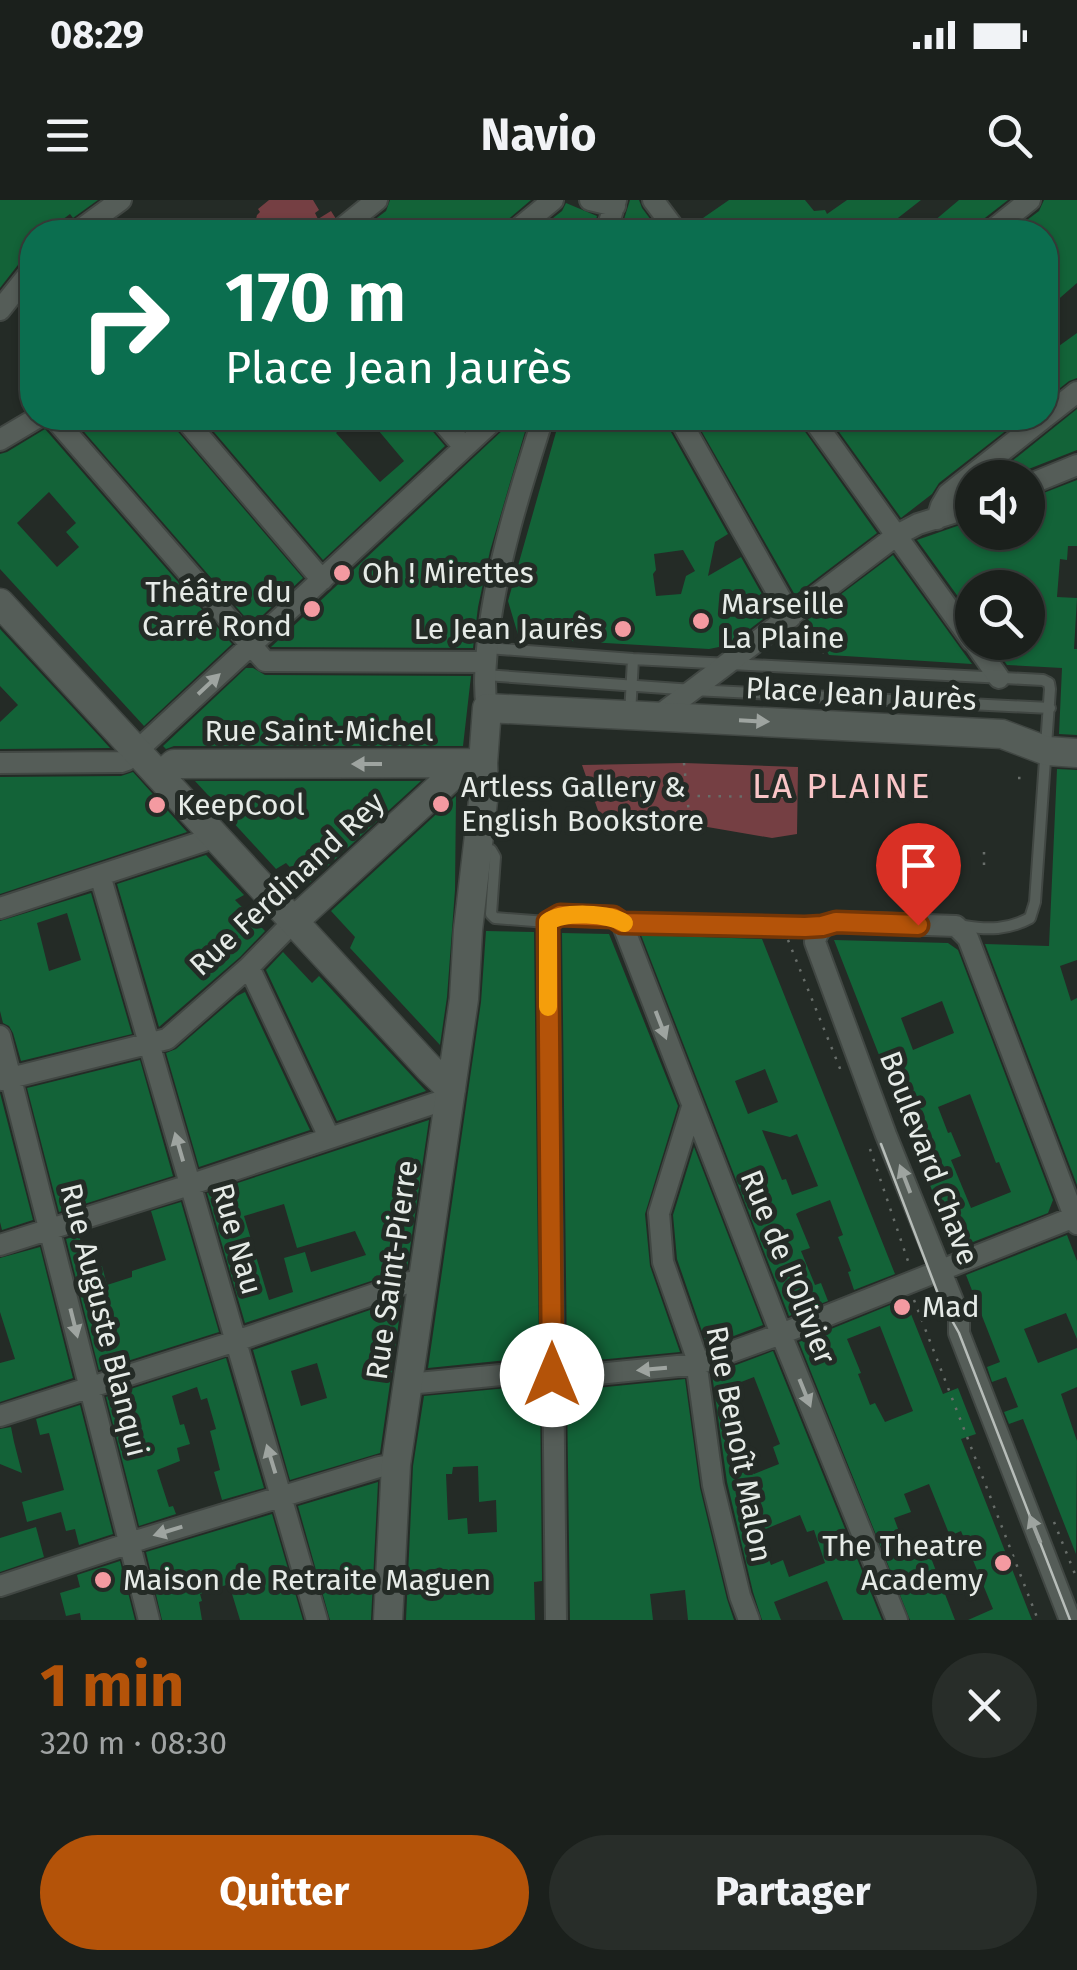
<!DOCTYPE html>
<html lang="fr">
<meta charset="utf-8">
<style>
:root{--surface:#1b201c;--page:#282d29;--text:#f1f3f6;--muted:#a0a3a3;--line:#393e3b;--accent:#b45309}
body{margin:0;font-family:"Fira Sans",sans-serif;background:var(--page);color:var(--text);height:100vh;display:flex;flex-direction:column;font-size:38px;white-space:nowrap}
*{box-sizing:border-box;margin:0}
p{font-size:32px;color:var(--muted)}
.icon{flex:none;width:55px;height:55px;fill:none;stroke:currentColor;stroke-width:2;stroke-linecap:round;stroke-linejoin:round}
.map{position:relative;height:1420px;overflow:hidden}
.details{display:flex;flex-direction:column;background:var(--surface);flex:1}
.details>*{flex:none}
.top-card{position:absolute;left:20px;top:20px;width:1038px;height:210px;border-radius:40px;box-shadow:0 2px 8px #0004,0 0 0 2px var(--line);background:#0b6e4f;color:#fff;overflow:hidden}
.tools{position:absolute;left:955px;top:260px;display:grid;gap:20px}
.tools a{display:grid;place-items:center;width:90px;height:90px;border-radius:50%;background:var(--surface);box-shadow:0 2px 8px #0004,0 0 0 2px var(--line);font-size:50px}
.pin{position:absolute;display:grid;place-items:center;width:85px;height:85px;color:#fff;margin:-102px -42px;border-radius:50% 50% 50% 0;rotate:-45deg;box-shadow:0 0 10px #0007}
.pin .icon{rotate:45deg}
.me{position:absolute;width:110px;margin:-55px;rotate:0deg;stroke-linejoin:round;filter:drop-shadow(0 0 8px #0008)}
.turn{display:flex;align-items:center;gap:35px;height:210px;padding:0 40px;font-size:45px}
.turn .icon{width:130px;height:130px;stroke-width:2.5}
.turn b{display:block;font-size:70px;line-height:85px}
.round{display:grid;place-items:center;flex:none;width:105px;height:105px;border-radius:52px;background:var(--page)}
.headline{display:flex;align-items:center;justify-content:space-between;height:170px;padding:0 40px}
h1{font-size:60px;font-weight:700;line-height:75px;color:var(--accent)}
.primary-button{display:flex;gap:20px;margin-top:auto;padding:20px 40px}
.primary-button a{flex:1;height:115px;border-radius:60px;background:var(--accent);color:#fff;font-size:40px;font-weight:700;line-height:115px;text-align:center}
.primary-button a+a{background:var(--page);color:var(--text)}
.status{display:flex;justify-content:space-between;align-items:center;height:70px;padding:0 50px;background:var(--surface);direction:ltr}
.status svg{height:28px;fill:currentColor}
header{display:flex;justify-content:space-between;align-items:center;height:130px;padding:0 40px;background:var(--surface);font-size:45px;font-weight:700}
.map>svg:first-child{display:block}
.green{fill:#753f43}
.building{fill:#136338;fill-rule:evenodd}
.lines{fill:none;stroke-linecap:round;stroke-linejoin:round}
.lane-casing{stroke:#414743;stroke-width:14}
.street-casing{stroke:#414743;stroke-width:24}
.secondary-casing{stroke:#414743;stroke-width:31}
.path{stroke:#686e6a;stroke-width:2.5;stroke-dasharray:2.5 8;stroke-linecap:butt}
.lane{stroke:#555d58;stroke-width:10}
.street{stroke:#555d58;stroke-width:20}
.secondary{stroke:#555d58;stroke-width:28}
.tram{stroke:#b7bdb9;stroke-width:2.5}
.oneway{fill:#9ea4a0}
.route-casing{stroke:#753606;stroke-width:25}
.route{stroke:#b45309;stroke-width:18}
.slow{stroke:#f59e0b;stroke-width:18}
.poi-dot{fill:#f49aa1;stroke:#242b26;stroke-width:4}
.labels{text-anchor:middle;stroke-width:10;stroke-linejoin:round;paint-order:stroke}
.poi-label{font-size:30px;fill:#e6ebe7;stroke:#242b26;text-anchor:start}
.street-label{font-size:30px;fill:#e6ebe7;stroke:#242b26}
.quarter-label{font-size:35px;letter-spacing:2.5px;fill:#f9c5c7;stroke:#242b26}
</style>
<div class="status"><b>08:29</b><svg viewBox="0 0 49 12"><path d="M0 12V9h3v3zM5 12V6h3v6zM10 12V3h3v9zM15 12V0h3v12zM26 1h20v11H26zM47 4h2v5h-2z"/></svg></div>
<header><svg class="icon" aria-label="menu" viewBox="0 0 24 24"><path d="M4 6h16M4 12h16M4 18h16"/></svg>Navio<svg class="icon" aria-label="search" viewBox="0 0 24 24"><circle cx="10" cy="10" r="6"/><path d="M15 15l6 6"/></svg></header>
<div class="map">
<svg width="1077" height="1420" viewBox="0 0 1077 1420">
<rect width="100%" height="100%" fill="#242b26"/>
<path class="green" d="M269,0H313L319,10L315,13L318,19L331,11L338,22L318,32H259L263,29L256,19L257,15L260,12L258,9Z
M684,563L798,567L797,634L772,638L690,624L601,619L582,565Z"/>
<path class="building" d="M0,0H98L73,18L70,14L46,32H32V56L21,61L0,88Z
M390,0H531L505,22L500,32H358L386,11Z
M630,0H639L642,8L660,32H620Z
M729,0H805L814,11L825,10L827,14L847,0H921L880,32H690V27Z
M959,0H1008L981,21L976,32H921Z
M1044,0H1077V83L1045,111V32H1011L1039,11Z
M566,3L597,16L593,32H535L562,11Z
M1077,133V178L1069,181L1045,200V156Z
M1077,209V250L1006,278H991Z
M72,218H171L174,227L303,378L252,425Z
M202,218H353L336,233L380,282L404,261L368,218H426L429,227L445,246L323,360Z
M509,218H529L490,351L478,407L473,448L271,447L505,228Z
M560,218H665L667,225L728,334L715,342L708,376L741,357L772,412L729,445L709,449L519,438L508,401ZM683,350L695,371L686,376L681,394L656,396L653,374L656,370L654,354Z
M694,218H797L801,226L877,333L795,395Z
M829,218H862L872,229L887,218H1022L939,283L932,294L901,318Z
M45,229L232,444L144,526L0,369V254L7,252ZM49,292L76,323L66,332L79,347L57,367L17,323Z
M1077,280V346H1068L1067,360L1060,359L1057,397L1077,398L1074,449H1077V535L1059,534L1062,468L1007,465L991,442H1028V388H972V416L917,340L960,325L962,332H1028V299Z
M893,355L961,449L972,464L829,455L808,419Z
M0,429L101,538L110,548L0,549V522L18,505L0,486Z
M246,468H253L265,475L471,476L463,546H174L166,549L163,546Z
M1057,569L1077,570V760L1060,766L1071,801L1077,798V985L985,744L1049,746Z
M133,572L187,632L0,694V577L121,576Z
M421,581L307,685L286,663L276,669L195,581Z
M456,596L455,690L447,797L440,845L350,748L355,737L331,711Z
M206,655L244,695L235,700L265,731L240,757L159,827L117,684Z
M91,693L132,834L21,861L13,833L9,826L3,823L0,811V721ZM67,713L81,760L49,771L37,723Z
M486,731L534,732L539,1157L428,1168L481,802Z
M562,733L609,734L678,906L645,1014L650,1066L680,1152L567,1163Z
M641,735L762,739L895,1074L854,1090L848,1072L851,1071L838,1037L843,1035L830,1000L799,1012L796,1014L810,1048L801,1051L815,1085L821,1083L828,1101L789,1116ZM765,869L778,902L748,914L735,881ZM762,930L790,937L797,934L818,986L792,995L786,979L782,980Z
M834,740L948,743L958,750L1053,1000L1048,1013L955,1049ZM942,801L954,833L913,850L901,818ZM970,894L996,963L999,962L1011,992L971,1008L951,960L961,956L951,932L948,933L938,907Z
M283,752L312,783L319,776L426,891L337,921L266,770Z
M245,792L310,930L199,967L166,853L176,849L237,796Z
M140,860L173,976L59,1012L27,888Z
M0,893L33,1020L2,1030L0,1022Z
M429,920L407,1069L245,1123L207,993ZM284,1004L297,1048L355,1031L366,1055L311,1072L305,1052L284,1058L293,1092L269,1100L244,1016Z
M694,947L763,1125L707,1146L677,1059L673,1015Z
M181,1002L219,1132L99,1170L66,1039L79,1035L88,1069L102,1066L107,1085L132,1077V1071L166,1060L151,1011Z
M1067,1035L1077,1061V1139L1066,1113L1024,1129L1038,1163L1077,1148V1187L1061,1194L1077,1241L1076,1354L1023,1219L1009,1224L1004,1212L1018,1207L1006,1177L992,1182L987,1167L1000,1162L966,1075Z
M40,1047L73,1178L0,1202V1163L15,1159L0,1112V1058Z
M402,1099L380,1253L290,1280L253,1150ZM317,1163L327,1198L301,1206L291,1171Z
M905,1099L943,1194L958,1188L976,1234L961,1239L1032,1420H968L993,1409L961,1331L950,1336L929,1284L904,1294L911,1312L894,1318L907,1353L926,1345L955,1420H910L799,1142ZM880,1126L913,1211L885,1222L875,1203L870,1205L858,1174L861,1173L847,1139Z
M773,1151L882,1420H843L827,1381L774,1402L781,1420H762L753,1392L727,1282L712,1174ZM754,1177L780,1244L773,1247L779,1264L754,1274L723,1189ZM800,1315L807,1332L814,1330L825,1363L789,1377L783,1360L771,1365L758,1332Z
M226,1158L264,1288L222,1300L214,1272L220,1270L210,1231L216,1229L207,1198L201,1200L197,1187L172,1196L180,1225L184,1224L190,1244L177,1248L180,1261L157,1270L169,1307L173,1306L176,1314L139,1326L106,1197Z
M685,1179L700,1288L727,1399L734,1420H688L685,1390L650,1394L653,1420H570L567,1191Z
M540,1185L542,1381L534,1382L535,1420H406L413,1266L424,1196ZM478,1266L479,1302L496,1300L497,1332L468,1334L467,1318L448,1320L446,1274H452L453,1267Z
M80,1205L113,1334L79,1345L75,1329L66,1331L61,1312L27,1322L22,1302L64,1290L49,1233L40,1235L36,1219Z
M11,1227L14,1242L22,1273L0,1264V1229Z
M378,1282L371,1420H330L298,1306Z
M272,1314L303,1420H240L229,1384L200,1394L202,1401L199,1402L202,1420H162L146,1352Z
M36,1327L44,1357L0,1372V1338Z
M120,1361L135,1420H81L80,1413L66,1416L60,1393L80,1387L77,1375Z"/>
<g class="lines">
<defs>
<path id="lane" d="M487,448L633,459L1043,480L1049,483L1050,489L1035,702L1030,718C1008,730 988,730 964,726
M485,475L693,490L1050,508
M630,515L633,459
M482,649L491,650L495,657L491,714L495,718L547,722
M623,723L821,726"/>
<path id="street" d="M590,0L615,6
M653,0L677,32
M77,32L121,0
M337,32L377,0
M514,32L553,0
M606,32L616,0
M990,32L1030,0
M0,110L32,70
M1045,217L1077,192
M54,218L265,461L486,462
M184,218L322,380
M439,218L464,247
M679,218L791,417
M812,218L972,441
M0,240L37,218
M1028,285L1077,265
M937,319L941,306L948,294L1044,218
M974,442L999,478
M487,508C483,485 486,462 488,438C497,363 520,290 543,218
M657,517L897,335L918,324L972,307
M0,563L121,562L127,560L496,218
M100,675L317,1420
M0,708L216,637
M249,767L329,937
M0,836L149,1420
M2,880L167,839L249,767L294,721
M692,907L659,1013L663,1062L695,1153L713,1285L740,1396L749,1420
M0,1045L180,988L450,898
M408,1184L542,1171L567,1177L698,1164L781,1134L1077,1016
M0,1216L236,1141L410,1082H424
M0,1386L142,1339L379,1267L396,1264
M556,1420L548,732V722L560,715L613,717L622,723L781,1134L897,1420
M1070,1420L959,1133V1116L886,935L815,742C818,729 824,724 837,722L956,726L968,738L1077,1024"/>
<path id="secondary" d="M0,403L429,868L451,889
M160,576L174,564L483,563
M294,721L465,564
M388,1420L396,1264L464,799L468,730L484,592L483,563L487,508L1002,534L1047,551L1077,553"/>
</defs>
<use href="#lane" class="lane-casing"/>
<use href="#street" class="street-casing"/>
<use href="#secondary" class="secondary-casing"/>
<path class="path" d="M808,425L824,453
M684,563L690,624
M1018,578H1027
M687,596L799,597
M887,600H903
M984,665V648
M788,740L843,876
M870,949L909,1064
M914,1100L1038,1420
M1054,1322L1077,1379"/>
<use href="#lane" class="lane"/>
<use href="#street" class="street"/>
<use href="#secondary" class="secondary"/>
<path class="tram" d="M881,944L940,1099L959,1133L1070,1420"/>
</g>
<defs><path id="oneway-solid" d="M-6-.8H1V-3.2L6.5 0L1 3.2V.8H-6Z" transform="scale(2.5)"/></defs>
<g class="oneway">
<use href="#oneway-solid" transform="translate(209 484) rotate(-43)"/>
<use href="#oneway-solid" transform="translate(754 521) rotate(3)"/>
<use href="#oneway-solid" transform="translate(367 564) rotate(180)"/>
<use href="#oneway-solid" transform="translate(661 825) rotate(69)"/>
<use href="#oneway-solid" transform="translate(179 947) rotate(-106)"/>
<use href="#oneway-solid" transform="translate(905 979) rotate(-111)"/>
<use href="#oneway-solid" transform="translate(74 1123) rotate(76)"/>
<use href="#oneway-solid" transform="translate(652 1169) rotate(175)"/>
<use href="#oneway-solid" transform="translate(805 1193) rotate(68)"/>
<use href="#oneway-solid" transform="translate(271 1259) rotate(-107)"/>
<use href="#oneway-solid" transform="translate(1035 1329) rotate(-112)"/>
<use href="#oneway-solid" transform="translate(168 1331) rotate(163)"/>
</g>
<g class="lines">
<defs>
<path id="route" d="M552,1175L548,722L560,715L613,717L622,723L805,727L822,726L836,722L918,725"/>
</defs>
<use href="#route" class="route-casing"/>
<use href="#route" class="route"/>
<path class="slow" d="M548,807V722C563,711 610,713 624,723"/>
</g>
<g class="poi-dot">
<circle cx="342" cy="373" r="10"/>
<circle cx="312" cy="409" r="10"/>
<circle cx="701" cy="421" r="10"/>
<circle cx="623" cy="429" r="10"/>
<circle cx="441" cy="604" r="10"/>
<circle cx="157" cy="605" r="10"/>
<circle cx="902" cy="1107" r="10"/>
<circle cx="1003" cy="1363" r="10"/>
<circle cx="103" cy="1380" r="10"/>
</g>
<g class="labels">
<g class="poi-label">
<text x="362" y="383">Oh ! Mirettes</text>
<text x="292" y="402" text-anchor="end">Théâtre du<tspan x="292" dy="34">Carré Rond</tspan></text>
<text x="721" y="414">Marseille<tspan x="721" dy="34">La Plaine</tspan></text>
<text x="603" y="439" text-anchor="end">Le Jean Jaurès</text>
<text x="461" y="597">Artless Gallery &amp;<tspan x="461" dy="34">English Bookstore</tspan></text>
<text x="177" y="615">KeepCool</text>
<text x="922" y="1117">Mad</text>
<text x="983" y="1356" text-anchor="end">The Theatre<tspan x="983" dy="34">Academy</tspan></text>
<text x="123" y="1390">Maison de Retraite Maguen</text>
</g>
<g class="street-label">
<text transform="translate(861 494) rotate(3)" y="10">Place Jean Jaurès</text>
<text x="319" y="541">Rue Saint-Michel</text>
<text transform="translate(287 684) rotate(-43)" y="10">Rue Ferdinand Rey</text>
<text transform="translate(929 958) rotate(69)" y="10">Boulevard Chave</text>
<text transform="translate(237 1039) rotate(74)" y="10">Rue Nau</text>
<text transform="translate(788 1067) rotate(68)" y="10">Rue de l'Olivier</text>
<text transform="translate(392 1070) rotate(-82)" y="10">Rue Saint-Pierre</text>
<text transform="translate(104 1120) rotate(76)" y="10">Rue Auguste Blanqui</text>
<text transform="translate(739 1244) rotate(79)" y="10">Rue Benoît Malon</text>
</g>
<g class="quarter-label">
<text x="842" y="598">LA PLAINE</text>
</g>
</g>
</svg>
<div class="tools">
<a><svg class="icon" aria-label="sound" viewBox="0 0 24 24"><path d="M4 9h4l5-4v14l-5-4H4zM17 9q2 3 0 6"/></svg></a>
<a><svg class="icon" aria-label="search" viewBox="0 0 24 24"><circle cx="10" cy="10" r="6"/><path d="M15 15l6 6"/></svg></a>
</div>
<div class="pin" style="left:918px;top:725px;background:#d93025"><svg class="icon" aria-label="arrive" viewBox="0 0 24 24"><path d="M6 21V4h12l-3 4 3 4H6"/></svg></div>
<svg class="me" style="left:552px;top:1175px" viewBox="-20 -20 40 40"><circle r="19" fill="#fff"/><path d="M0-13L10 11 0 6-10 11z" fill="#b45309"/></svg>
<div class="top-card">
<div class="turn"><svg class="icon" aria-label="right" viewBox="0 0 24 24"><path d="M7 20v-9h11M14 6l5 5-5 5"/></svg><div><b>170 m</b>Place Jean Jaurès</div></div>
</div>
</div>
<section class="details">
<div class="headline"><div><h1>1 min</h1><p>320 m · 08:30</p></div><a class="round"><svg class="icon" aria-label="close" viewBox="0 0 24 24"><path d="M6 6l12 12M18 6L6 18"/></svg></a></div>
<div class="primary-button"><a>Quitter</a><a>Partager</a></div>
</section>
